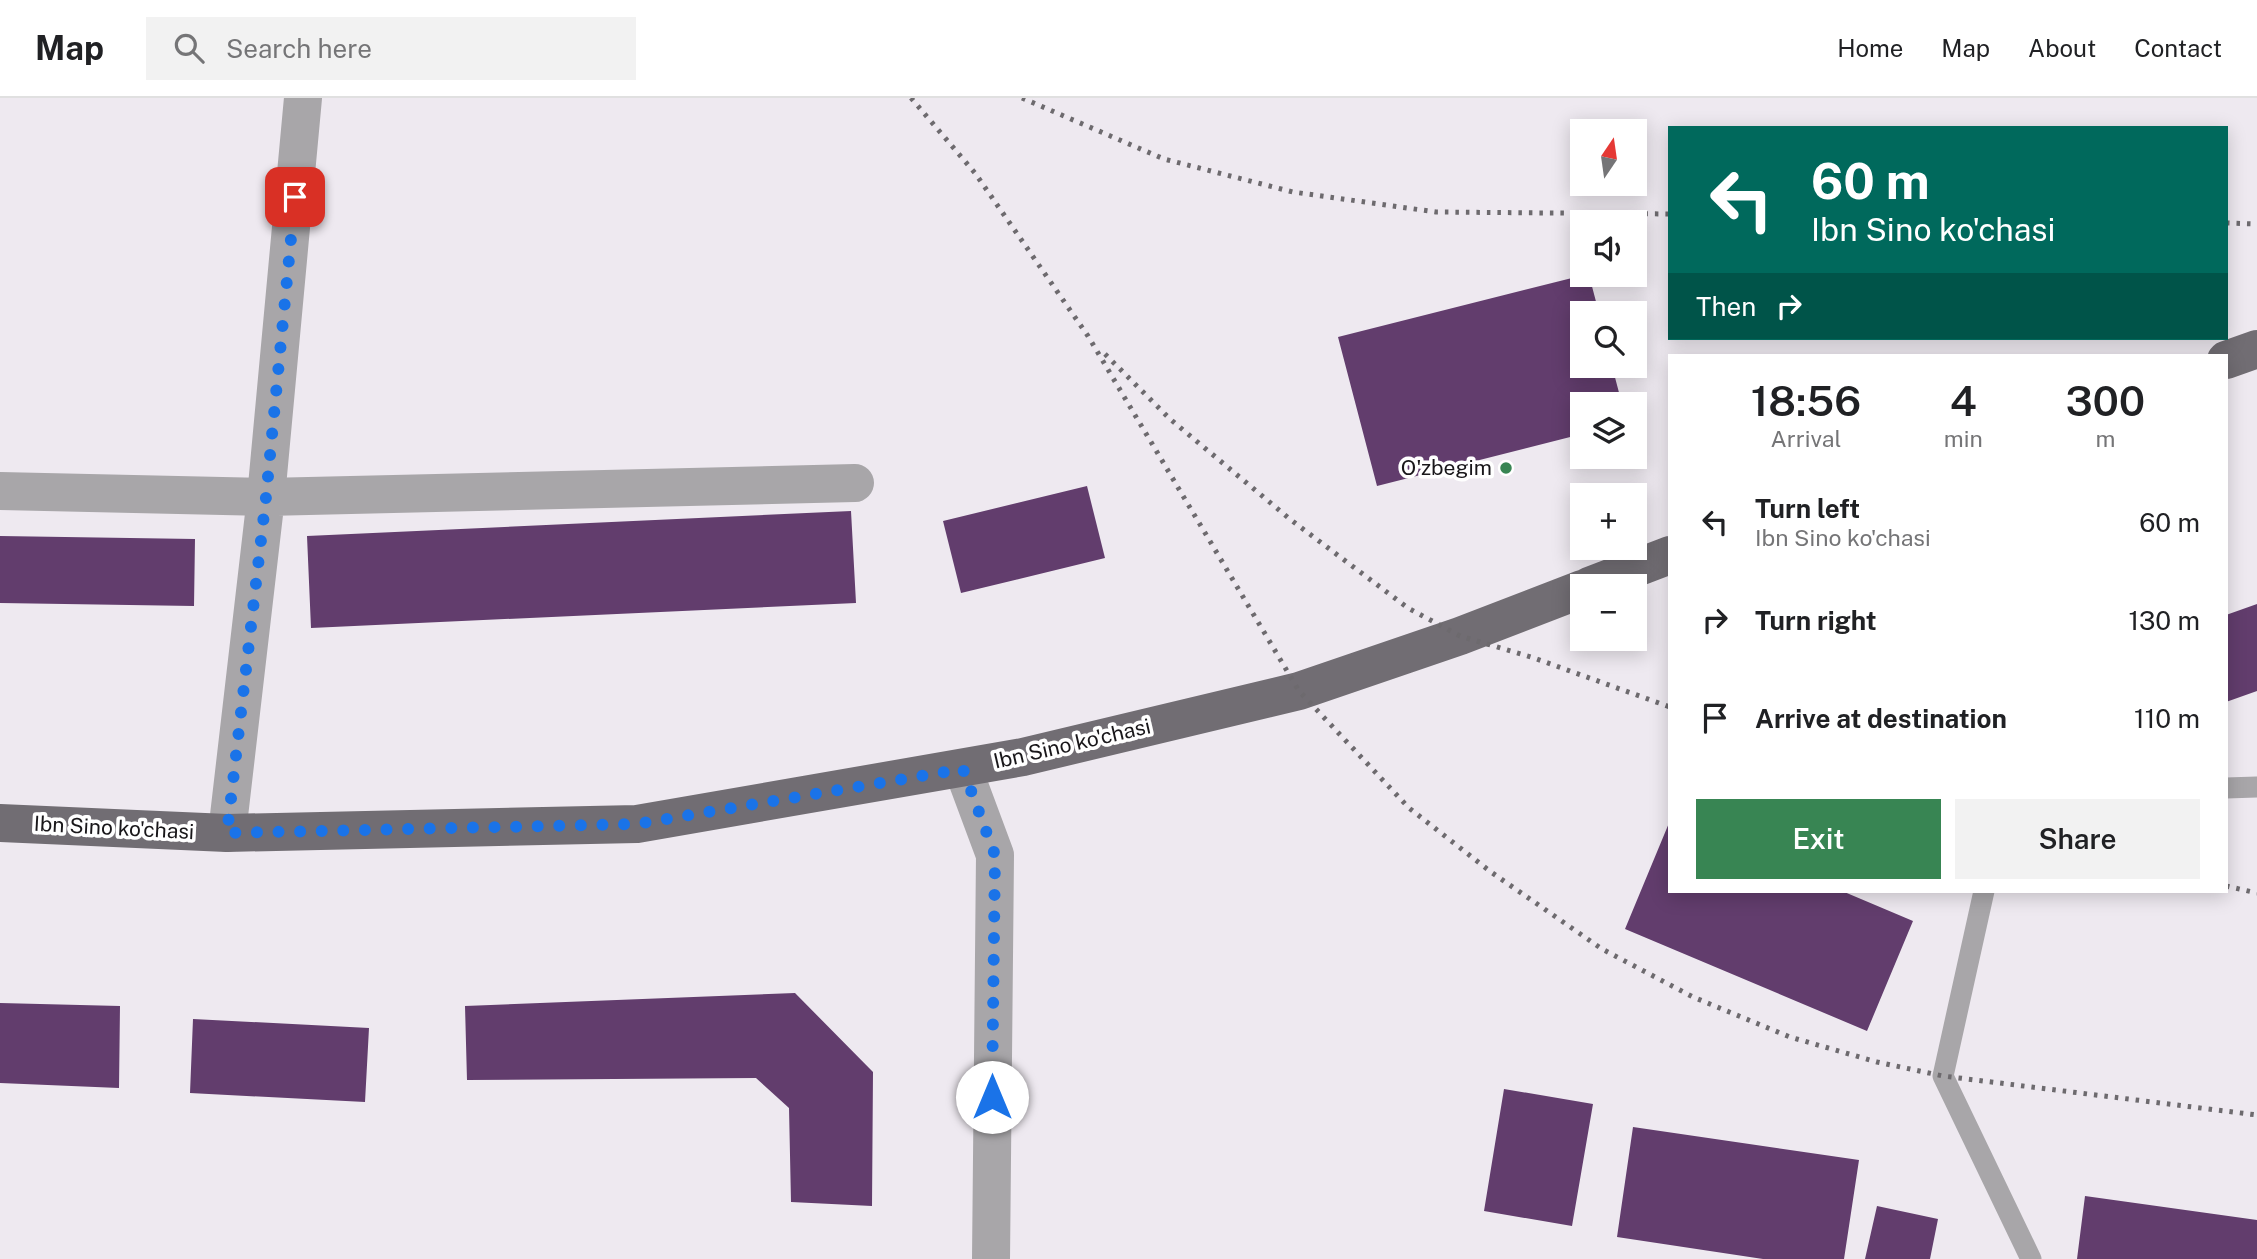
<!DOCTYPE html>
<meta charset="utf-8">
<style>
:root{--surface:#fff;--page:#f2f2f2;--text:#202124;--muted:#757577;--line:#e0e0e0;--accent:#388553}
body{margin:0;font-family:"Public Sans",sans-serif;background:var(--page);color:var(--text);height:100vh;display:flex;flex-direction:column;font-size:26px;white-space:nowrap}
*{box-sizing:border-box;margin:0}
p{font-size:23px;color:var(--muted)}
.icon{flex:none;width:38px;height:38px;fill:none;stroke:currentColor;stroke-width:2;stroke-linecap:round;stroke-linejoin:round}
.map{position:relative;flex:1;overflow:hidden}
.sheet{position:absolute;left:1668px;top:256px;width:560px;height:539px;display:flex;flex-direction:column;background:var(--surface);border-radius:0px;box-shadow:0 4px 18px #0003}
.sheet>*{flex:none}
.banner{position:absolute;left:1668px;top:28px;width:560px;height:214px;border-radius:0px;box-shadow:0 4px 18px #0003;background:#00695c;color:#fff;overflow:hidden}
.needle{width:46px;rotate:13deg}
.controls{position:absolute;left:1570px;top:21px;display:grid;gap:14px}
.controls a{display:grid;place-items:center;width:77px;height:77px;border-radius:0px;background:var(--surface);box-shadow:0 4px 18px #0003;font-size:35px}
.pin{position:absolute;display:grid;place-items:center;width:60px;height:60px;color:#fff;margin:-30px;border-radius:14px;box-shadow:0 4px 10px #0006}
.me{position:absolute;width:77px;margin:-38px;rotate:0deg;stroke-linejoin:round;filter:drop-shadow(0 0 5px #0008)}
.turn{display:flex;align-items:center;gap:24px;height:147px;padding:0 28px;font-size:32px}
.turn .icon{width:91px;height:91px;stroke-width:2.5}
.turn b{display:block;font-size:49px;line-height:60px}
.then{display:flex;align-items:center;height:66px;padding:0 28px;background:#0003;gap:14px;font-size:26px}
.eta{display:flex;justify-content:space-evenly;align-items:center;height:119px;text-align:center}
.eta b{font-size:42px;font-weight:600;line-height:49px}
.action{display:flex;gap:14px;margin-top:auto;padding:14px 28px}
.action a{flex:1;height:80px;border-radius:0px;background:var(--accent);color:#fff;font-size:28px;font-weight:600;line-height:80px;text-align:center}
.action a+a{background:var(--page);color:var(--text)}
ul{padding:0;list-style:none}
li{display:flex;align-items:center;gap:21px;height:98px;padding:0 28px}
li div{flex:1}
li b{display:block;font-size:26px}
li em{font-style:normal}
header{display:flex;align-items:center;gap:42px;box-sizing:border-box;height:98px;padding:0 35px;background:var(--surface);border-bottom:2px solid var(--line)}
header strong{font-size:33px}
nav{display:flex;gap:38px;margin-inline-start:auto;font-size:24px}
.search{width:490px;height:63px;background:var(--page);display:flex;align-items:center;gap:18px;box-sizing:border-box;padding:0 24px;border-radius:0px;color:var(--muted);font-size:26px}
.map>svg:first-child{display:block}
.building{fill:#623d6d}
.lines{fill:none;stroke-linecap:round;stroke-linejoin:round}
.lane{stroke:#a8a6a9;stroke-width:21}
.street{stroke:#a8a6a9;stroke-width:38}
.primary{stroke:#716d73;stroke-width:38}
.rail{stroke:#6d6a6e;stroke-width:5;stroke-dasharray:3.5 7;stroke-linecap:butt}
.route{stroke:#1a73e8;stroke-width:12;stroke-dasharray:0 21.6}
.poi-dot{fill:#388553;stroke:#fff;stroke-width:2.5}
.labels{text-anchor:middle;stroke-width:7;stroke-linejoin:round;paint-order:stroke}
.poi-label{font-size:21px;fill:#19171a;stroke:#fff;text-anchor:end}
.street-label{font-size:21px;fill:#19171a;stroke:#fff}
</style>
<header>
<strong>Map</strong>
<div class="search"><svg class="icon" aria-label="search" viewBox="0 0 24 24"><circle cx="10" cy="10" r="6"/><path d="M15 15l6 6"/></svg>Search here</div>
<nav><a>Home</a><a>Map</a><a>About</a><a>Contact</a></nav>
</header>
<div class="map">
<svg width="2257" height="1161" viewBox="0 0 2257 1161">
<rect width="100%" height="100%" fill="#eee9f0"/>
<path class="building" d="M1584,177H1589L1599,215H1582V268H1612L1622,306H1582V336L1377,388L1338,239Z
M1087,388L1105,460L961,495L943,423Z
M851,413L856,505L311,530L307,438Z
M0,438L195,441L194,508L0,505Z
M2257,506V593L2226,604V517Z
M1669,725L1670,793H1842L1913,823L1867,933L1625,831Z
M795,895L873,974L872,1108L791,1104L789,1010L756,980L467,982L465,908Z
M0,905L120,908L119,990L0,985Z
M193,921L369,930L365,1004L190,995Z
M1504,991L1593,1006L1572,1128L1484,1113Z
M1633,1029L1859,1062L1844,1161H1763L1617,1139Z
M2085,1098L2257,1122V1161H2077Z
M1877,1108L1938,1121L1930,1161H1865Z"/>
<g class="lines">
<path class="lane" d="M2226,690L2257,689
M1984,793L1943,978L2031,1161"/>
<path class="street" d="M0,393L266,399L855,385
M963,671L995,757L991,1161
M227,735L266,399L303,0"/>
<path class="primary" d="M2226,262L2257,251
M1589,488L1670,457
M0,725L227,735L637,726L1023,659L1299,593L1460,538L1582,491"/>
<path class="rail" d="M911,0L975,75L1088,238L1299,593L1409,710L1491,774L1602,851L1693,899L1790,939L1877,964L1943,978L2257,1017
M1022,0L1164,61L1293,94L1436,114L1670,116
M2226,125L2257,126
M1105,256L1170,321L1291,422L1408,510L1460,538L1534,560L1670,609
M2226,788L2257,795"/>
</g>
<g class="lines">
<path class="route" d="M295,99L266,399L227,735L637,726L963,671L995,757L992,999"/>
</g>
<circle class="poi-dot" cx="1506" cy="370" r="7"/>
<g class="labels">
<g class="poi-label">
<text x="1492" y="377">O'zbegim</text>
</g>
<g class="street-label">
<text transform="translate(1072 646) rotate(-13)" y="7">Ibn Sino ko'chasi</text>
<text transform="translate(114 730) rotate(3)" y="7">Ibn Sino ko'chasi</text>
</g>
</g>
</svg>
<div class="controls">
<a><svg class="needle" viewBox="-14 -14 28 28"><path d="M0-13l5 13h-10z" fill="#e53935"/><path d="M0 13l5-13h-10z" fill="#757577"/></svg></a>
<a><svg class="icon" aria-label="sound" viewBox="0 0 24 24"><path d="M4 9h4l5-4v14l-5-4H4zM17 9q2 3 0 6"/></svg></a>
<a><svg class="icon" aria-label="search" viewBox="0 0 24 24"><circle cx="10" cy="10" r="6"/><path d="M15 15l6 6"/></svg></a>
<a><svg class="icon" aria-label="layers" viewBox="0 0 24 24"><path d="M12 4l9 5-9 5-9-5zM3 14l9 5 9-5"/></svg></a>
<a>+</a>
<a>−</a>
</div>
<div class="pin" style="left:295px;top:99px;background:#d93025"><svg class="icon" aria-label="arrive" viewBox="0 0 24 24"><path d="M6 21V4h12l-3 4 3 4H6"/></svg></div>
<svg class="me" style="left:992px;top:999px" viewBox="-20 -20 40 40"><circle r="19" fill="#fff"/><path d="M0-13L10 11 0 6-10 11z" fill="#1a73e8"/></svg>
<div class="banner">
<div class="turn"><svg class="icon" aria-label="left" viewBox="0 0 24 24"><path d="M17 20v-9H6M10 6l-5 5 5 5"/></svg><div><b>60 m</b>Ibn Sino ko'chasi</div></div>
<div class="then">Then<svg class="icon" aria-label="right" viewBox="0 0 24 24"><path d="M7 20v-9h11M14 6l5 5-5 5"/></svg></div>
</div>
<section class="sheet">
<div class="eta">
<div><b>18:56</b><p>Arrival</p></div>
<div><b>4</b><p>min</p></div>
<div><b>300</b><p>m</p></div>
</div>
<ul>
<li><svg class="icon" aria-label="left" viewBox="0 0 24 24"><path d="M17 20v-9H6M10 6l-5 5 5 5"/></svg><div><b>Turn left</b><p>Ibn Sino ko'chasi</p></div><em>60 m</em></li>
<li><svg class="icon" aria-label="right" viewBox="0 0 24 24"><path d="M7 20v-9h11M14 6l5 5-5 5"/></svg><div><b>Turn right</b></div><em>130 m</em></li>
<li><svg class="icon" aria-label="arrive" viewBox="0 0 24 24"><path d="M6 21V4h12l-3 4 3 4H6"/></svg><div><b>Arrive at destination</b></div><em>110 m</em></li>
</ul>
<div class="action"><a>Exit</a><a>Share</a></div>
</section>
</div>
